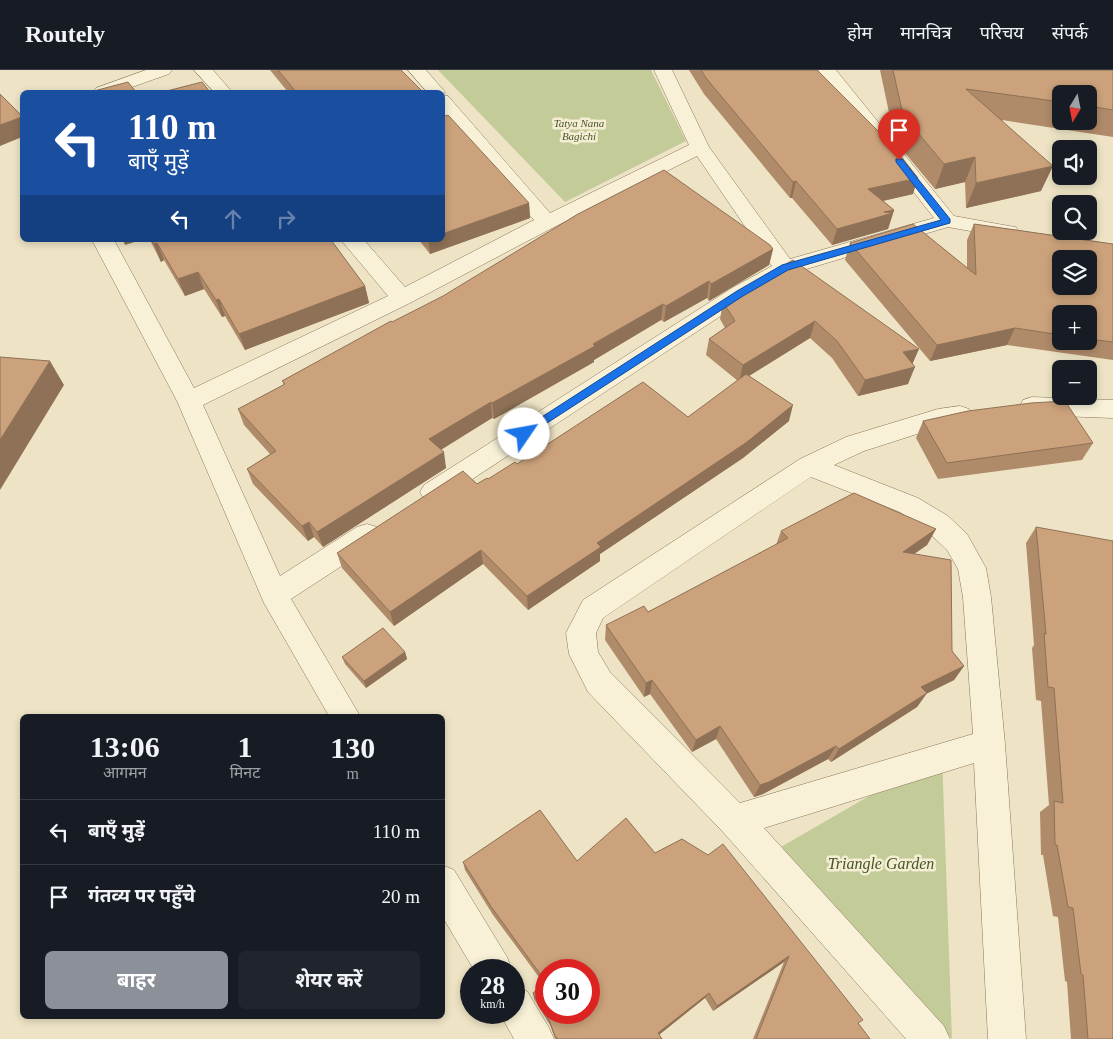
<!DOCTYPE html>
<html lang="hi">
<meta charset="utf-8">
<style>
:root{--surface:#171b24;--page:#20242c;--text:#f1f3f6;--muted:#9ea1a6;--line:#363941;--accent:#8c9099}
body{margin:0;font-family:"Times New Roman","Noto Sans Devanagari",serif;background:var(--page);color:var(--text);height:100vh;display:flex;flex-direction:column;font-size:19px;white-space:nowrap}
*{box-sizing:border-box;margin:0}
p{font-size:16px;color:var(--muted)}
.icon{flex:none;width:28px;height:28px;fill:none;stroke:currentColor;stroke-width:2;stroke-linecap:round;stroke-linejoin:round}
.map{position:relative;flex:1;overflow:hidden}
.drawer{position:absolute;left:20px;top:644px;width:425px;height:305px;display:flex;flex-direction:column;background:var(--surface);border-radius:8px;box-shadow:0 2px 8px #0003}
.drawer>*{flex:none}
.hud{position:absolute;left:20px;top:20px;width:425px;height:152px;border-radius:8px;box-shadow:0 2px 8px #0003;background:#1a4fa0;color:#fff;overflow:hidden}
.needle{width:32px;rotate:190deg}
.controls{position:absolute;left:1052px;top:15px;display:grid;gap:10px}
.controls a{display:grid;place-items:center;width:45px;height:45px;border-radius:8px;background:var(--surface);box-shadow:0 2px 8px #0003;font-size:25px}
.speed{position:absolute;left:460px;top:889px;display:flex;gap:10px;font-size:25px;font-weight:700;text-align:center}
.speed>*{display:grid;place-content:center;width:65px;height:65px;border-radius:50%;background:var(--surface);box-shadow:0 2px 8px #0003;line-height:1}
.speed small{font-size:12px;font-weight:400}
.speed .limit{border:8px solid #d22;background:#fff;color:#111}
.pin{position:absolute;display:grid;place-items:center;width:42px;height:42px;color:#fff;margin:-51px -21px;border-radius:50% 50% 50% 0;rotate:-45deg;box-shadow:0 0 5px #0007}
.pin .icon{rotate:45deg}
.me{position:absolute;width:55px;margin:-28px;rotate:57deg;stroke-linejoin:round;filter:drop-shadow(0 0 4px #0008)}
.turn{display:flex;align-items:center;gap:18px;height:105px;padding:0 25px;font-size:22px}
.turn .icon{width:65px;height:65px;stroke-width:2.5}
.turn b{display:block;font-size:35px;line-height:42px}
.lanes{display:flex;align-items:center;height:48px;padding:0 25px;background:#0003;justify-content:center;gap:25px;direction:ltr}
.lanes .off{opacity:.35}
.eta{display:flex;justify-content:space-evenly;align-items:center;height:85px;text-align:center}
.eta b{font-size:30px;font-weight:700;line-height:35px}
.primary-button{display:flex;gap:10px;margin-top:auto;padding:10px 25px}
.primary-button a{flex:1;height:58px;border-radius:8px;background:var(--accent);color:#fff;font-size:20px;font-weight:700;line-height:58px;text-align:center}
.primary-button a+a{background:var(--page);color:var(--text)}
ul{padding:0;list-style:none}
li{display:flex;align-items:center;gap:15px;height:65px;padding:0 25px;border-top:1px solid var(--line)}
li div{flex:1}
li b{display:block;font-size:19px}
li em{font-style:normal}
header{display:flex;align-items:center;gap:30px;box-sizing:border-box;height:70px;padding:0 25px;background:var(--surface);border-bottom:1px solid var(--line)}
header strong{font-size:24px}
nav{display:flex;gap:28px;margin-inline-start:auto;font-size:18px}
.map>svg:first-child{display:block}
.green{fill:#c3cc99}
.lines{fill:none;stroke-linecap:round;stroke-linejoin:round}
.minor-casing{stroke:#89765b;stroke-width:1}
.minor{fill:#f8f1d8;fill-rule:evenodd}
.wall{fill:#af8b6a;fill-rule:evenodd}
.shaded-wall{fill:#8e7156}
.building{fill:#cba27b;stroke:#8e7156;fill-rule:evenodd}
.route{fill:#1a73e8;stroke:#114b97}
.labels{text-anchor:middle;stroke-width:5;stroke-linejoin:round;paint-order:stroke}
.far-park-label{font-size:11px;font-style:italic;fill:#465526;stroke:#f5eed4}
.near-park-label{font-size:16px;font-style:italic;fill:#465526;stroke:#f5eed4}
</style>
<header>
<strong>Routely</strong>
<nav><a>होम</a><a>मानचित्र</a><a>परिचय</a><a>संपर्क</a></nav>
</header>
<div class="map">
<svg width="1113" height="969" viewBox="0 0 1113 969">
<rect width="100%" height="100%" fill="#eee4c5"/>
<path class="green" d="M438,0H651L686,71L565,132Z
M942,684L952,969L779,778Z"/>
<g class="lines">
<defs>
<path id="minor" d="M146,0H172L169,4L118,22H93L96,18Z
M194,0H213L232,22H214Z
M408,0H426L445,22L443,25L448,26L550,143L689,75L654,0H672L709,77L790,189L934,148L818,0H836L954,146L1009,156L1016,157L1019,162L1016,167L1009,168L948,157L793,203L748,228L442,429L433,432L424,429L420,422L424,415L732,218L772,196L697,86L554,157L410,233L203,335L280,506L357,457L367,454L377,457L381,465L377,473L291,529L360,646H329L264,533L177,331L92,170H114L194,318L388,226L341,170H364L405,217L534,150L442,42V22H427Z
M1032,327L1113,330V348L1032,345L1023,342L1020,336L1023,330Z
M960,336L969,339L972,345L969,351L939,357L864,381L834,395L918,428L948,446L967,464L986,498L991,527L1005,674L1026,969H988L974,693L764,758L944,956L950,969H906L723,762L588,622L569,584L566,563L583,530L800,389L846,367L938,339ZM811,407L900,442L928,462L947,480L958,499L963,527L973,664L740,733L610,602L598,582L596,563L603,548Z
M442,795L454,800L507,887L512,900H474L442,846Z
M514,916L527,921L548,956L554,969H514L499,942H514Z"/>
</defs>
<use href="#minor" class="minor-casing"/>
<use href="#minor" class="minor"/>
</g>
<path class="wall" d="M270,0H401L423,22H288Z
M689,0H817L913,124L883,131L894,140L888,159L832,175L792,128H790L704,24Z
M880,0H1113V67L1002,50L1041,121L966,138L965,112L935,119L895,71ZM1061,24H1089V51H1061Z
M529,133L530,148L430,184L419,170H442Z
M974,154L1113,174V290L1007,275L930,291L845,190L850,173L967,198V170ZM1061,244H1089V271H1061Z
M150,170H331L365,216L369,233L245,280L225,246L222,247L204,219L185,226L164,190L161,192Z
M773,179L769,195L709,231L707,228L664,252L661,250L594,290V292L494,349L492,348L441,380L446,398L323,477L314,467L308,471L253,414L247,399L270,384L244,355L238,339L284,315L282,311L392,252Z
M753,213L913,294L908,314L858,326L832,288L810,268L749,306L789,351L743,388L600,484V491L528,540L483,494L394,556L342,498L337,483L477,414L488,409L517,394L688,347L738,311L706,285L709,269L725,258L720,249L723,232Z
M923,351L1093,373L1082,390L938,409L916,368Z
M1036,457L1113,969H1071L1067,912L1065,911L1058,847L1053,846L1043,785H1041L1040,742L1049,735L1041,631L1036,630L1032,578L1034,575L1026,473Z
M936,459L927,475L914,484L952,581L964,596L954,610L927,623L917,637L831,692L828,689L763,724L754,727L716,669L692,682L650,624L644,627L605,570L606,555L648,542L776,475L781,461Z
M405,582L407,589L366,618L345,594L342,587Z
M682,769L858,953L870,969H753L784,892L713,941L705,928L659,965L662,969H555L550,955L534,929L533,923L544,914L493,845L465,800L463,792L577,791L655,783Z"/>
<path class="shaded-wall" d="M22,47V67L0,76V55Z
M975,87L965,112L935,119L944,94Z
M1053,96L1041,121L966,138L976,113Z
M918,108L913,124L864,135L868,119Z
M796,111L792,128H790L793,112Z
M529,133L530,148L430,184L428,170H442V164Z
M894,140L888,159L832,175L837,159L884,142Z
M123,170H141L125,175Z
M157,173L164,190L161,192L154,174Z
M773,179L769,195L709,231L711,214Z
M198,202L204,219L185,226L178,209Z
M709,211L707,228L664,252L666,236Z
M365,216L369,233L245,280L239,264Z
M219,229L225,246L222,247L216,230Z
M663,234L661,250L594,290V292L494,349L492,333Z
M815,251L810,268L739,312L743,295Z
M1015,258L1007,275L930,291L937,275Z
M919,279L912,295L903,282Z
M50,291L64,315L0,420V370Z
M915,297L908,314L858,326L865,310Z
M491,332L492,348L432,385L429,369Z
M793,335L789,351L743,388L600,484V491L528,540L527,526L597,473Z
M444,382L446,398L323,477L317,462Z
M309,452L314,467L308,471L302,456Z
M936,459L927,475L894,498L903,482Z
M481,480L483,494L394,556L390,542Z
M405,582L407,589L366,618L364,611Z
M964,596L954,610L912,631L921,617Z
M652,610L650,624L644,627L646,613Z
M927,623L917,637L831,692L839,679Z
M720,656L716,669L692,682L696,670Z
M836,676L828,689L763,724L754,727L760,715Z
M789,886L784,892L713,941L717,936Z
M709,923L705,928L656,967L658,963Z"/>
<path class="building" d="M278,0H401L423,22H296Z
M701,0H817L893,76L918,108L868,119L894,140L884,142L893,143L837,159L796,111L793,112L706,8Z
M893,0H1113V40L1089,36V24H1061V32L966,19L1053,96L976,113L975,87L944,94L903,45Z
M128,12L136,22H90Z
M202,12L210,22H163Z
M0,24L22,46V47L0,55Z
M442,43L446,46L448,45L529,133L442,164Z
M664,100L770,175L773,179L711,214L709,211L666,236L663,234L593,274L595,276L492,333L491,332L429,369L444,382L317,462L309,452L302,456L247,399L276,381L238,339L285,314L282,311L391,251L392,252L443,226L578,144Z
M913,154L976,205L974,154L1113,174V272L1089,269V244H1061V265L1015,258L937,275L850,173ZM1061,189H1089V216H1061Z
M152,170H331L365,216L239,264L219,229L216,230L198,202L178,209L157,173L154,174Z
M793,190L919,279L903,282L915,297L865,310L837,271L815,251L743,295L709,269L735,251L723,232L753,213Z
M0,287L50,291L0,370Z
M746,304L793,335L747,372L597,473L601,477L527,526L481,480L390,542L337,483L463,401L477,414L487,408L488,409L515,392L517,394L643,312L688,347Z
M1065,331L1093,373L947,393L923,351L968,341L1031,333Z
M854,423L936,459L903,482L951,490L952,581L964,596L921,617L927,623L839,679L836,676L769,712L760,715L720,656L696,670L652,610L646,613L606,555L644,536L648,542L788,468L781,461Z
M1036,457L1113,471V969H1088L1083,905L1081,904L1073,838L1068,837L1057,775H1055L1054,731L1063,733L1054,618L1048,617L1044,563L1046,564Z
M383,558L405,582L364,611L342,587Z
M540,740L577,791L626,748L655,783L682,769L708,785L723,774L863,950L858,953L870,969H756L789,886L717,936L709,923L658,963L662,969H558L555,966L549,950L533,923L546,913V942H589V900H546V912L492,838L463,792Z"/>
<path class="route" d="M896,89H902L950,149V153L788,200L743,226L527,366H520L518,364L520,361L737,221L782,195L941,150L896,92Z"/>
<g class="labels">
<g class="far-park-label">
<text x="579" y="57">Tatya Nana<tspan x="579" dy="13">Bagichi</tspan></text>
</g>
<g class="near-park-label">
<text x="881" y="799">Triangle Garden</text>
</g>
</g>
</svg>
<div class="controls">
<a><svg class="needle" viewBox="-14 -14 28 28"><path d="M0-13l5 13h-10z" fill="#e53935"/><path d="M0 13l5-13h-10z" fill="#9ea1a6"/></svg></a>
<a><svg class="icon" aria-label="sound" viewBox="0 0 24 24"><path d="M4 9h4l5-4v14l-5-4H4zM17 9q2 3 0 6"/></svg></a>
<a><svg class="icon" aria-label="search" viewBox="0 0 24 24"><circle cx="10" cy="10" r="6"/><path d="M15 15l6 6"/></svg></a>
<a><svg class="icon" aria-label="layers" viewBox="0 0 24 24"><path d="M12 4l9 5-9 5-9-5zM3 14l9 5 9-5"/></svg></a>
<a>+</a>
<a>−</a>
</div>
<div class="speed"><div>28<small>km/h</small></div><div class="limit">30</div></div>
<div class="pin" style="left:899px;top:90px;background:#d93025"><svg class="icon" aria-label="arrive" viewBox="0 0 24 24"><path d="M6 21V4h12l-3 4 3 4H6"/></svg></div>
<svg class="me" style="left:524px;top:364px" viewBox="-20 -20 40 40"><circle r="19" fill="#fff"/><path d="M0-13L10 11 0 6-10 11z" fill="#1a73e8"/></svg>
<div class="hud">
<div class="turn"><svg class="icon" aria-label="left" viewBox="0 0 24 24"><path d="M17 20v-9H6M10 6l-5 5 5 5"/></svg><div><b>110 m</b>बाएँ मुड़ें</div></div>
<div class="lanes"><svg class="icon" aria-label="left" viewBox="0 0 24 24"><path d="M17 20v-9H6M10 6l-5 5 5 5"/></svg><svg class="icon off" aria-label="ahead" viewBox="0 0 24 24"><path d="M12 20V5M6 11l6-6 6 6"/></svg><svg class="icon off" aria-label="right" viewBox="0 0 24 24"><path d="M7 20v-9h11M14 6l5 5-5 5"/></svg></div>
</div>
<section class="drawer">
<div class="eta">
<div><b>13:06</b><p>आगमन</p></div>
<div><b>1</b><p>मिनट</p></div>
<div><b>130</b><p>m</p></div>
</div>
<ul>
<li><svg class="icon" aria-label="left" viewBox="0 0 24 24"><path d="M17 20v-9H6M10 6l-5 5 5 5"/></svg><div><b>बाएँ मुड़ें</b></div><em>110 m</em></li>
<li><svg class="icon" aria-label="arrive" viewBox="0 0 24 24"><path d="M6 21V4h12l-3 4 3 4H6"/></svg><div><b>गंतव्य पर पहुँचे</b></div><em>20 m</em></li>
</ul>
<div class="primary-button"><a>बाहर</a><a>शेयर करें</a></div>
</section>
</div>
